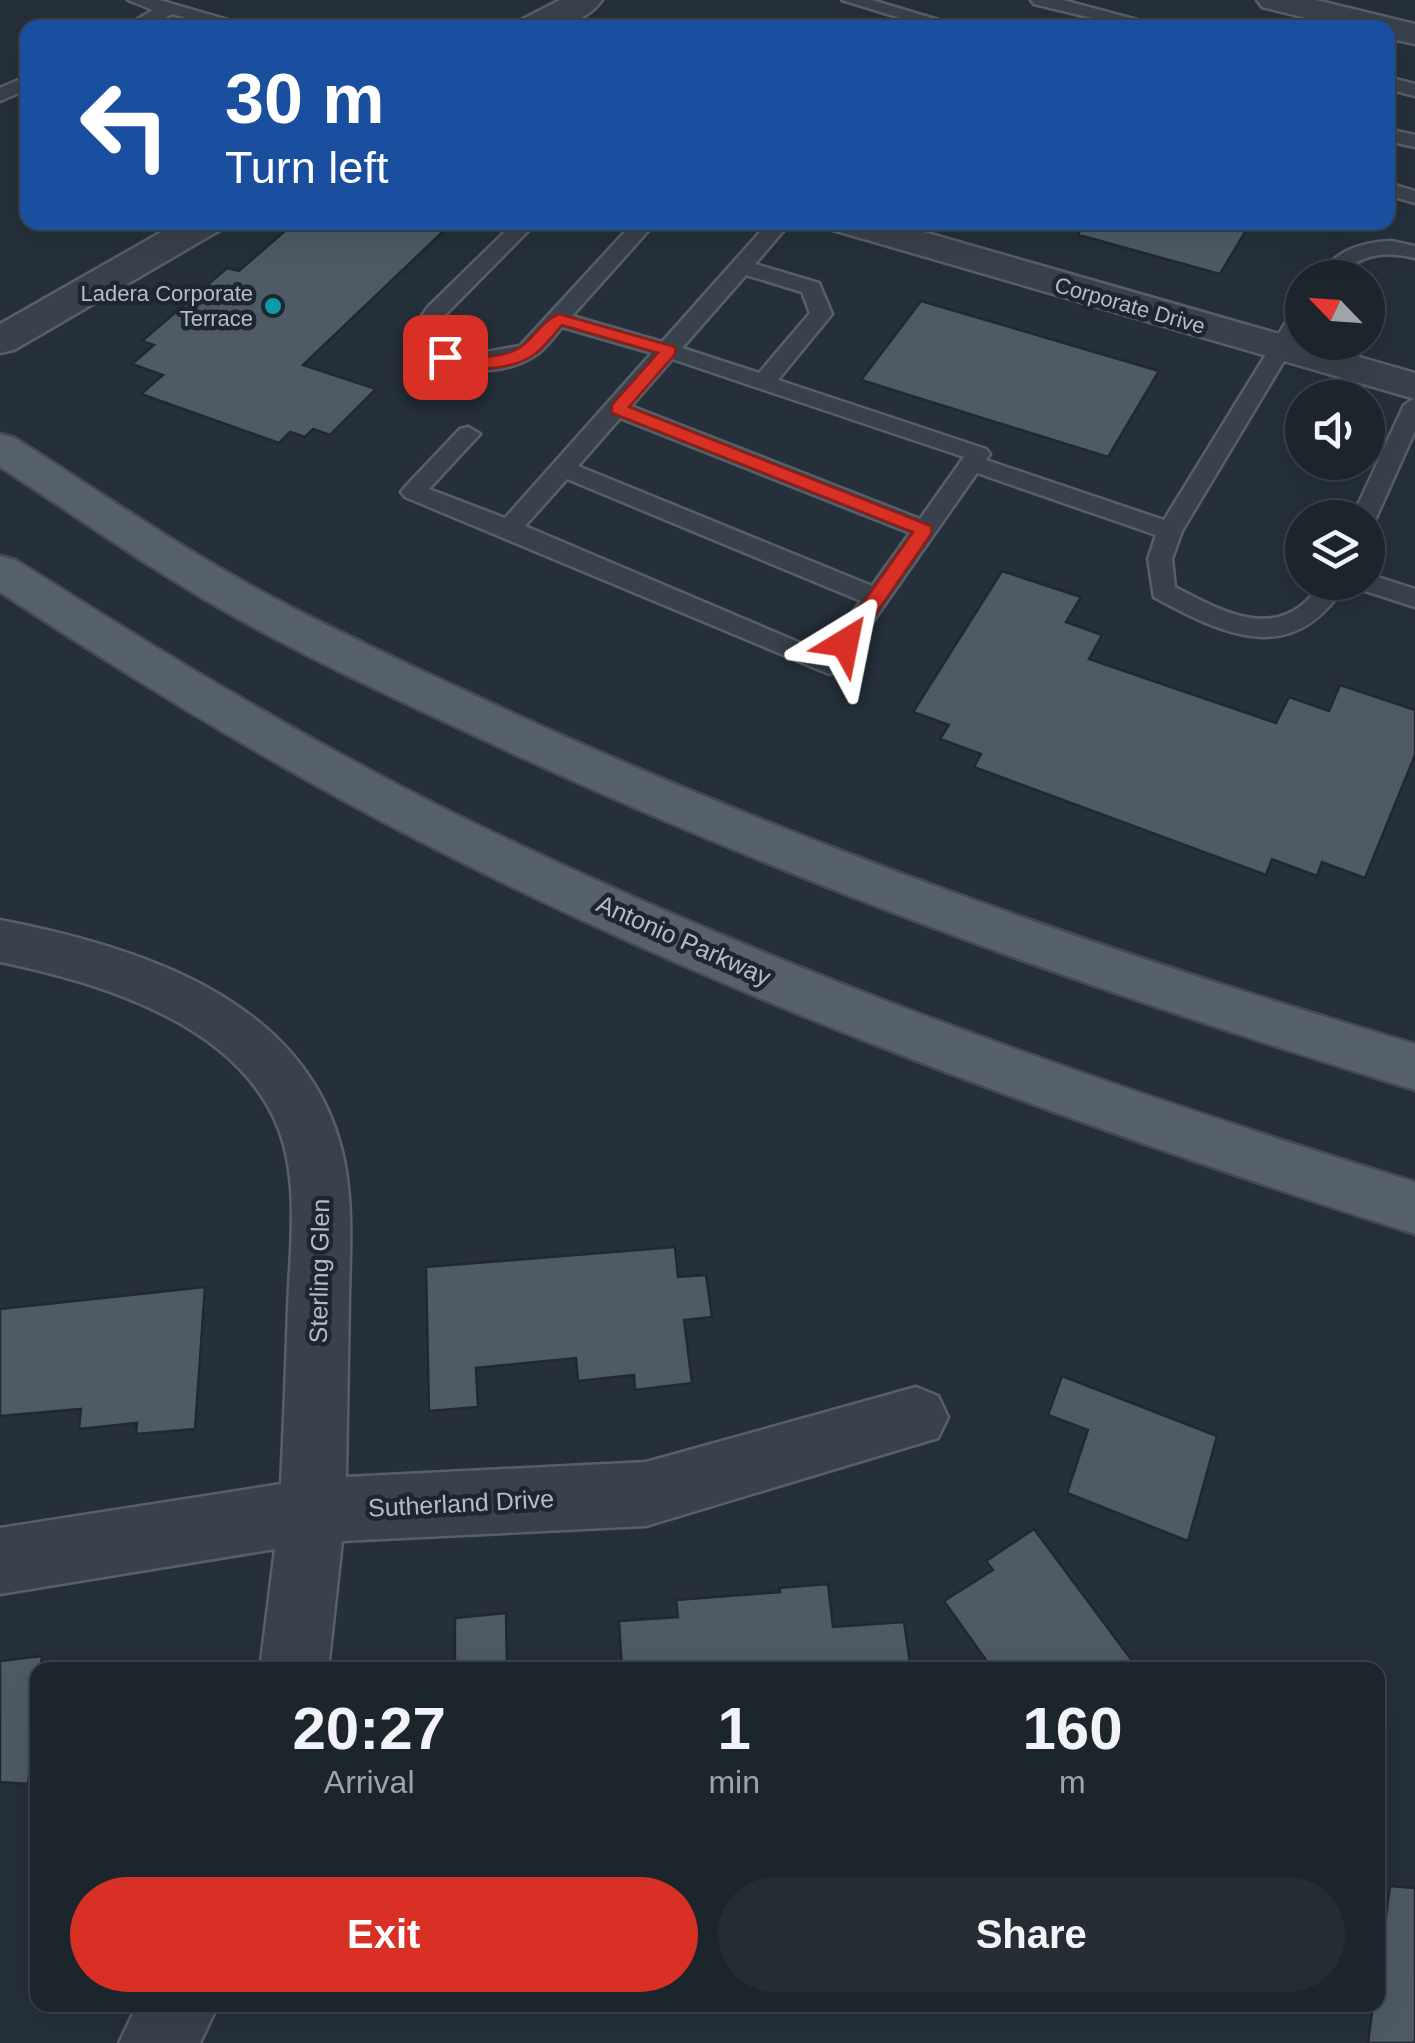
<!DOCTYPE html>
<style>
:root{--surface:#1c242c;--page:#252c34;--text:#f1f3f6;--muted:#a0a4a9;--line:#3a4148;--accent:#d93025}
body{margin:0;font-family:Arial,sans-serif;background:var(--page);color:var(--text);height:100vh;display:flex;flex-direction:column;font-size:38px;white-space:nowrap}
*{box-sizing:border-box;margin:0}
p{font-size:32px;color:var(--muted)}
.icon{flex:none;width:55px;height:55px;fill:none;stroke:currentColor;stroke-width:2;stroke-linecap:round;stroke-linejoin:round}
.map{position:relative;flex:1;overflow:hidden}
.details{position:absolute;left:30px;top:1662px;width:1355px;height:350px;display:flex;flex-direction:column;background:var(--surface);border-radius:20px;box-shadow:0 10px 40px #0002,0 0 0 2px var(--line)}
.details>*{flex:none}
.banner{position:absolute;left:20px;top:20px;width:1375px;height:210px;border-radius:20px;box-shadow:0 10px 40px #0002,0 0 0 2px var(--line);background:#1a4fa0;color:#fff;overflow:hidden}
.needle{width:65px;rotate:295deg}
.tools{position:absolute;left:1285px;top:260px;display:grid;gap:20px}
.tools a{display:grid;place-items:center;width:100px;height:100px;border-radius:50%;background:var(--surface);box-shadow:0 10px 40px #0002,0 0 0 2px var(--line);font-size:50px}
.pin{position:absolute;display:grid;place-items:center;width:85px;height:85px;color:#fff;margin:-42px;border-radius:20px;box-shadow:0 5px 15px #0006}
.me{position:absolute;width:110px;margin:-55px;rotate:35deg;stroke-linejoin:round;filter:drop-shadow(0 0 8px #0008)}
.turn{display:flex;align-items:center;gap:35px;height:210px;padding:0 40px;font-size:45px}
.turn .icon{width:130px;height:130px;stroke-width:2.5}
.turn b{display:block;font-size:70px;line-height:85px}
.eta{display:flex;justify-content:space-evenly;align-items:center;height:170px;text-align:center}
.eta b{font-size:60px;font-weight:600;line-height:70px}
.button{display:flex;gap:20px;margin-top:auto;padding:20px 40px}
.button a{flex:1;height:115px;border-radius:60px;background:var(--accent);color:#fff;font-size:40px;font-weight:600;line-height:115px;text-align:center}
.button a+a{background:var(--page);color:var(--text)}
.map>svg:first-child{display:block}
.building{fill:#4e5b67;stroke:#202932;stroke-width:2.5}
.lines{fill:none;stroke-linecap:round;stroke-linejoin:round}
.service-casing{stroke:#576069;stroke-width:5}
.minor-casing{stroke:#576069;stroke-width:5}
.tertiary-casing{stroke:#576069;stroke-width:5}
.primary-casing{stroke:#424b54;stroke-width:5}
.service{fill:#39424c;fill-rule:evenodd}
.minor{fill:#39424c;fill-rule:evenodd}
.tertiary{fill:#39424c;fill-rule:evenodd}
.primary{fill:#57616b;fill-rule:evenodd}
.route{fill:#d93025;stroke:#8d1f18;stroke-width:2.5}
.culture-dot{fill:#0f9aa8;stroke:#1e2730;stroke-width:4}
.labels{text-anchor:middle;stroke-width:9;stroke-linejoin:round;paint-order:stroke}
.far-poi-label{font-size:22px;fill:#b4bdc7;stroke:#1e2730;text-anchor:end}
.far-street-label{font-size:22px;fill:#b4bdc7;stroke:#1e2730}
.street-label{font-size:25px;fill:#b4bdc7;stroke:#1e2730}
</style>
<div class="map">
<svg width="1415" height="2043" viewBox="0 0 1415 2043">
<rect width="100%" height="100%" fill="#25303b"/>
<path class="building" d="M295,222L320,229L327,222H453L303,365L376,389L330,435L313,429L305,437L290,432L279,443L141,394L163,375L132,364L154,345L142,341L227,268L239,271Z
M1080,222H1251L1220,274L1079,235Z
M921,301L1159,371L1108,457L861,380Z
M1002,571L1081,597L1066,622L1102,635L1089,659L1276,723L1289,697L1329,711L1340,685L1415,710V755L1365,878L1322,862L1317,876L1272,859L1266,875L974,767L981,754L940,739L949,725L913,712Z
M675,1247L678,1277L706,1275L712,1317L684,1320L692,1383L635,1390L634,1375L578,1381L576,1358L476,1368L478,1407L429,1411L426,1267Z
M205,1287L195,1429L136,1434L137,1423L79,1429L81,1409L0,1416V1309Z
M1062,1376L1217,1436L1188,1541L1067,1493L1088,1430L1048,1415Z
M1034,1529L1139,1670H993L944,1601L993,1570L986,1561Z
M828,1584L833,1627L904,1622L911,1670H622L619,1621L678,1617L676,1600L780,1592L779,1588Z
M506,1613L507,1670H455V1618Z
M42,1656L28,1784L0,1782V1661Z
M1390,1886L1415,1888V2043H1368L1373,2005H1378V1975Z"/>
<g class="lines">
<defs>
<path id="service" d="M128,0H159L256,28H223L172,14L147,28H123L153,10Z
M842,0H872L965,28H933Z
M1031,0H1063L1167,28H1133L1034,4Z
M28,76V89L0,101V88Z
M1388,77L1415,84V96L1388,89Z
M1388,129L1415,135V147L1388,141Z
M1388,183L1415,191V203L1388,195Z
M515,222H537L443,317L433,333L449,350L469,355L520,346L634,222H656L572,316L662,342L769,222H791L755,264L819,283L832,314L778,380L986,449L990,454L986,460L1164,520L1291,314L1302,308V331L1182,531L1172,559L1175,587C1228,615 1282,644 1322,582H1347C1295,668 1227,637 1154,597L1148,559L1156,535L977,473L838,671L829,674L405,497L401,492L405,487L460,429L468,427L480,434L429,489L505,518L652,353L562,327C554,336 545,350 534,356C493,381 436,372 411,333L427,308ZM746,275L802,292L810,313L759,373L682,348ZM672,359L964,457L920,519L631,406ZM620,418L910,533L872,586L578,466ZM567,479L861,601L824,653L525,526Z
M1391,241L1415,246V258C1385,251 1359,253 1338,278H1316C1335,252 1359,242 1391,241Z
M1415,398V431L1376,518L1368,525V518H1352L1404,405Z
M1368,574L1415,589V607L1356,588L1353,582H1368Z"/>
<path id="minor" d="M827,222H889L1415,373V399L833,230Z
M0,920C140,947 311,1000 344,1160C353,1205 350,1250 349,1296C348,1356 347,1417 346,1477L646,1462L916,1387L938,1396L948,1417L938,1438L646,1526L342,1541L328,1670H260L275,1549L0,1594V1528L281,1484C284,1426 286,1367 288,1309C290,1248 301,1177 275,1120C230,1021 97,982 0,962Z
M137,2005H218L200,2043H119Z"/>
<path id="tertiary" d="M560,0H602C582,28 545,28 514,28L519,21Z
M1257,0H1316L1415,24V44L1388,38V28H1346L1262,7Z
M179,222H226L220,230L14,350L0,353V324Z"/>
<path id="primary" d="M0,434L15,438C99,491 183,550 270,596C347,637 427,673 506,710C800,845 1105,952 1415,1044V1090C1091,991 774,877 467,732C390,696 312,660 237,618C155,573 78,517 0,467Z
M0,556L16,560C159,651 306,740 457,815C765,966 1088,1081 1415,1182V1234C1075,1125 736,1004 418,840C274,766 135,681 0,592Z"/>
</defs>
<use href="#service" class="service-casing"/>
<use href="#minor" class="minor-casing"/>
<use href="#tertiary" class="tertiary-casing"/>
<use href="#primary" class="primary-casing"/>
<use href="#service" class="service"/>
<use href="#minor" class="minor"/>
<use href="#tertiary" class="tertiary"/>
<use href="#primary" class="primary"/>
</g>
<path class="route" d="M559,314L675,347V354L629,407L931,526V534L852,648H838L835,643L913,532L612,413V405L658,353L562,325C554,334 545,346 535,354C511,371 459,375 437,357L445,352C474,357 507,363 529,340C538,330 547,319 559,314Z"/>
<circle class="culture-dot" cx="273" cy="306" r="10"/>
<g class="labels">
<g class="far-poi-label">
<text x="253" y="301">Ladera Corporate<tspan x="253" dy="25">Terrace</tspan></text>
</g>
<g class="far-street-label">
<text transform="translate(1130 305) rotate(16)" y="8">Corporate Drive</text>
</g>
<g class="street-label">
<text transform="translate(684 940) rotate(24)" y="9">Antonio Parkway</text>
<text transform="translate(319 1271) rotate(-89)" y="9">Sterling Glen</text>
<text transform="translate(461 1503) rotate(-3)" y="9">Sutherland Drive</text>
</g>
</g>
</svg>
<div class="tools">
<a><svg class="needle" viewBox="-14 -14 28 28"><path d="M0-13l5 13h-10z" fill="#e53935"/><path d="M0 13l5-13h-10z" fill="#a0a4a9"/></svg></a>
<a><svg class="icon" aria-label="sound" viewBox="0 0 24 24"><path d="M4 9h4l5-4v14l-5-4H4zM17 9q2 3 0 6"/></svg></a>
<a><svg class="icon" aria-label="layers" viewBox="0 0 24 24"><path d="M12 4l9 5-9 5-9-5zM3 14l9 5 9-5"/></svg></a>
</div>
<div class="pin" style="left:445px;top:357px;background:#d93025"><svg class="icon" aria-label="arrive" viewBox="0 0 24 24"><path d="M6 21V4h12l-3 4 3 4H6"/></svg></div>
<svg class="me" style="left:845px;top:643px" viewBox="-20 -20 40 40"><path d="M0-17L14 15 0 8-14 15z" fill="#d93025" stroke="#fff" stroke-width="4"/></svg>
<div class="banner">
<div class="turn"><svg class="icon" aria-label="left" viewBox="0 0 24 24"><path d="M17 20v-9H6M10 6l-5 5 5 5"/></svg><div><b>30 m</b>Turn left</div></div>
</div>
<section class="details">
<div class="eta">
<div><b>20:27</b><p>Arrival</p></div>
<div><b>1</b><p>min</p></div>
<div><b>160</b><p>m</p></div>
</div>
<div class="button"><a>Exit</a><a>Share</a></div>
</section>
</div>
